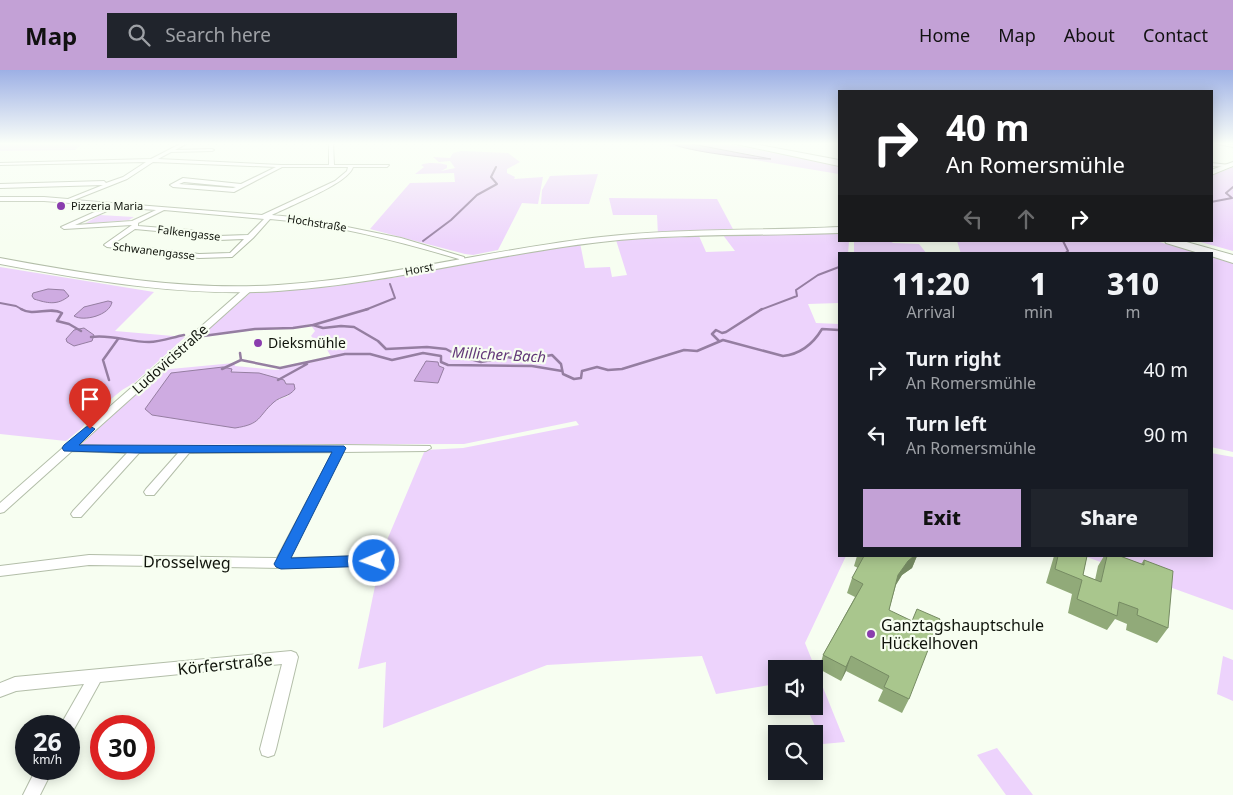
<!DOCTYPE html>
<meta charset="utf-8">
<style>
:root{--surface:#171b24;--page:#20242c;--text:#f1f3f6;--muted:#9ea1a6;--accent:#c3a1d6}
body{margin:0;font-family:"Noto Sans",sans-serif;background:var(--page);color:var(--text);height:100vh;display:flex;flex-direction:column;font-size:19px;white-space:nowrap}
*{box-sizing:border-box;margin:0}
p{font-size:16px;color:var(--muted)}
.icon{flex:none;width:28px;height:28px;fill:none;stroke:currentColor;stroke-width:2;stroke-linecap:round;stroke-linejoin:round}
.map{position:relative;flex:1;overflow:hidden}
.side{position:absolute;left:838px;top:182px;width:375px;height:305px;display:flex;flex-direction:column;background:var(--surface);border-radius:0px;box-shadow:0 2px 12px #0003}
.side>*{flex:none}
.hud{position:absolute;left:838px;top:20px;width:375px;height:152px;border-radius:0px;box-shadow:0 2px 12px #0003;background:#202124;color:#fff;overflow:hidden}
.controls{position:absolute;left:768px;top:590px;display:grid;gap:10px}
.controls a{display:grid;place-items:center;width:55px;height:55px;border-radius:0px;background:var(--surface);box-shadow:0 2px 12px #0003;font-size:25px}
.speed{position:absolute;left:15px;top:645px;display:flex;gap:10px;font-size:25px;font-weight:700;text-align:center}
.speed>*{display:grid;place-content:center;width:65px;height:65px;border-radius:50%;background:var(--surface);box-shadow:0 2px 12px #0003;line-height:1}
.speed small{font-size:12px;font-weight:400}
.speed .limit{border:8px solid #d22;background:#fff;color:#111}
.pin{position:absolute;display:grid;place-items:center;width:42px;height:42px;color:#fff;margin:-51px -21px;border-radius:50% 50% 50% 0;rotate:-45deg;box-shadow:0 0 5px #0007}
.pin .icon{rotate:45deg}
.me{position:absolute;width:55px;margin:-28px;rotate:268deg;stroke-linejoin:round;filter:drop-shadow(0 0 4px #0008)}
.turn{display:flex;align-items:center;gap:18px;height:105px;padding:0 25px;font-size:22px}
.turn .icon{width:65px;height:65px;stroke-width:2.5}
.turn b{display:block;font-size:35px;line-height:42px}
.lanes{display:flex;align-items:center;height:48px;padding:0 25px;background:#0003;justify-content:center;gap:25px;direction:ltr}
.lanes .off{opacity:.35}
.eta{display:flex;justify-content:space-evenly;align-items:center;height:85px;text-align:center}
.eta b{font-size:30px;font-weight:800;line-height:35px}
.action{display:flex;gap:10px;margin-top:auto;padding:10px 25px}
.action a{flex:1;height:58px;border-radius:0px;background:var(--accent);color:#111;font-size:20px;font-weight:800;line-height:58px;text-align:center}
.action a+a{background:var(--page);color:var(--text)}
ul{padding:0;list-style:none}
li{display:flex;align-items:center;gap:15px;height:65px;padding:0 25px}
li div{flex:1}
li b{display:block;font-size:19px}
li em{font-style:normal}
header{display:flex;align-items:center;gap:30px;box-sizing:border-box;height:70px;padding:0 25px;background:var(--accent);color:#111}
header strong{font-size:24px}
nav{display:flex;gap:28px;margin-inline-start:auto;font-size:18px}
.search{width:350px;height:45px;background:var(--page);display:flex;align-items:center;gap:12px;box-sizing:border-box;padding:0 18px;border-radius:0px;color:var(--muted);font-size:19px}
.map>svg:first-child{display:block}
.green{fill:#edd3fc;fill-rule:evenodd}
.water{fill:#ceabe1;stroke:#957ea1}
.lines{fill:none;stroke-linecap:round;stroke-linejoin:round}
.stream-far1{stroke:#957ea1;stroke-width:2}
.stream{stroke:#957ea1;stroke-width:2.5}
.street-casing{stroke:#b3bea9;stroke-width:2}
.secondary-casing{stroke:#b3bea9;stroke-width:2}
.highway-casing{stroke:#b3bea9;stroke-width:2}
.street{fill:#fff;fill-rule:evenodd}
.secondary{fill:#fff;fill-rule:evenodd}
.highway{fill:#fff;fill-rule:evenodd}
.wall{fill:#91aa79}
.shaded-wall{fill:#768b63}
.building{fill:#a9c68d;stroke:#768b63}
.route{fill:#1a73e8;stroke:#114b97}
.poi-dot{fill:#8a3dae;stroke:#f7fef1;stroke-width:2}
.labels{text-anchor:middle;stroke-width:4.5;stroke-linejoin:round;paint-order:stroke}
.far-poi-label{font-size:11px;fill:#10140c;stroke:#f7fef1;text-anchor:start}
.far-street-label{font-size:11px;fill:#10140c;stroke:#f7fef1}
.poi-label{font-size:14px;fill:#10140c;stroke:#f7fef1;text-anchor:start}
.street-label{font-size:14px;fill:#10140c;stroke:#f7fef1}
.water-label{font-size:15px;font-style:italic;fill:#623778;stroke:#f7fef1}
.near-street-label{font-size:16px;fill:#10140c;stroke:#f7fef1}
.near-poi-label{font-size:16px;fill:#10140c;stroke:#f7fef1;text-anchor:start}
</style>
<header>
<strong>Map</strong>
<div class="search"><svg class="icon" aria-label="search" viewBox="0 0 24 24"><circle cx="10" cy="10" r="6"/><path d="M15 15l6 6"/></svg>Search here</div>
<nav><a>Home</a><a>Map</a><a>About</a><a>Contact</a></nav>
</header>
<div class="map">
<svg width="1233" height="725" viewBox="0 0 1233 725">
<rect width="100%" height="100%" fill="#f7fef1"/>
<path class="green" d="M0,73H108L82,74L75,80L0,81Z
M652,73H676L674,74C684,81 750,88 766,89L755,85L686,73H722L839,95V104Z
M461,81L508,83L520,92L507,99V103L515,107L514,109L543,107L538,134L522,133L498,180L473,185L465,184L370,159L410,113L455,112L454,103L415,104L424,97L421,95C427,92 441,93 447,95V98L441,101L455,98L450,91L439,92L433,87L450,88L453,83Z
M1233,97V181L1197,171H1211V106Z
M598,104L589,134H541L542,120L550,106Z
M609,128L717,129L734,161L658,165L657,145H613Z
M100,145L134,147L129,150L84,154Z
M802,163L839,164V171H849L848,184H839V233L808,234L816,253L839,254V486H846L805,573L845,672L823,674L806,636H814V599H776V614L716,624L702,586L547,595L383,658L386,592L358,599L382,482L425,380L463,378L579,355L576,351L464,374L81,375L160,300L234,293L235,296L276,300L332,288L321,270H315L311,266L315,261L310,254L292,258L278,257L199,267L250,223L335,216L392,208L494,187L580,173L585,198L610,197L612,207L627,205L616,170L699,166L706,182L735,181L723,165ZM231,299L230,302L258,303L284,310L286,314H294L288,326L275,331L177,348L152,345Z
M854,171H890L893,173L919,174L927,184H854Z
M957,171H1156L1201,184H961Z
M1211,187L1233,193V382L1211,377Z
M0,197L154,222L115,261L185,267L134,313L122,320L87,349L83,357L66,371L0,364Z
M1211,383L1233,387V540L1084,486H1211Z
M1223,586L1233,590V631L1217,624Z
M997,678L1033,725H1006L977,685Z"/>
<path class="water" d="M676,73L692,74L771,89C756,90 686,81 673,74Z
M48,219L64,220L69,226C57,236 47,233 34,229L32,226L33,223Z
M108,231L112,232C110,245 84,252 74,246L84,237Z
M84,258L94,265L92,271L74,276L67,272L66,269L74,260Z
M426,291L438,292L439,296L444,298L438,313L414,311Z
M223,297L232,299L231,302L259,303L284,310L286,314H294L295,319C289,327 281,326 274,332C257,347 262,354 235,358L152,345L145,339L171,303Z"/>
<g class="lines">
<path class="stream-far1" d="M1211,132L1232,128L1226,123L1233,117
M423,171L451,150L477,125L497,114L491,107L496,97
M1063,171L1068,181L1064,184
M0,233L16,236L23,240
M365,240L395,228L390,214
M760,240L797,226L796,220L818,205L839,197"/>
<path class="stream" d="M21,239C34,247 49,236 62,243L57,251L69,254L81,261
M313,255L368,239
M203,266L255,259L293,258L313,255L323,258L341,256L354,257L378,271L386,279L427,277L446,279L459,286L481,292L507,287L523,290L552,285L561,294L563,304L574,309L581,308L582,301L597,297L608,300L622,299L684,280L697,281L723,270L783,286C801,284 813,274 822,259L839,260
M91,267C111,264 129,272 149,272C161,272 173,267 184,265
M719,271L712,264L716,260L722,263L726,262L762,239
M240,283L241,290L280,298L345,284H370L392,290L423,283L441,286V292L448,295L532,296L562,301
M222,299L241,290
M109,310L103,290L118,269
M278,310L307,294"/>
<defs>
<path id="street" d="M182,73H188L175,80L212,79L214,80L212,81L171,82L158,89L281,95H329V73H333L334,95H389L387,97H353C348,114 289,136 272,145L303,148L401,168L464,187L465,191L460,192L459,189C397,171 334,154 270,149L253,168L232,187L199,188L107,177L104,175L105,174L132,155L64,159L61,157L108,136L44,131H0V127H44L68,129L103,115L0,118V114L104,111L106,113L123,107L146,92L0,95V93L151,89ZM153,92L276,97L241,114L183,108L170,115L173,117L234,122L282,97H348L347,101L335,111L262,145L74,130L127,109ZM184,112L236,117L233,118L179,114ZM116,137L156,140L132,151L75,155ZM164,140L264,149L248,165L218,166L189,160L138,156V153ZM135,159L189,164L218,170L244,169L230,183L199,184L113,174Z
M1218,73L1233,75V77L1218,74Z
M1211,93L1230,95L1232,96L1230,97L1211,96Z
M246,217L253,219L79,375L136,377L340,375L430,376L431,378L426,381L343,382L290,488L374,486L378,488L380,491L378,494L281,498L89,495L0,506V496L89,485L277,488L333,382L189,383L154,425H146L144,422L146,419L178,383H139L81,447H73L71,444L73,441L127,383L72,381L4,442L0,443V433Z
M291,581L296,583L298,587L276,679L274,685L268,687L262,685L260,679L282,594L100,612L73,661L69,663V656H60L84,614L16,621L0,627V613L15,607Z
M36,699H53L40,725H23Z"/>
<path id="secondary" d="M1233,92V96L1211,105V100Z
M839,157V163C760,166 680,163 601,172C493,184 387,214 278,221C185,227 92,211 0,194V188C92,205 185,221 278,215C387,208 493,179 601,167C680,158 760,161 839,157Z"/>
<path id="highway" d="M731,73H749L839,90V96Z
M1165,171H1183L1233,185V193L1211,186V184H1202L1166,173Z"/>
</defs>
<use href="#street" class="street-casing"/>
<use href="#secondary" class="secondary-casing"/>
<use href="#highway" class="highway-casing"/>
<use href="#street" class="street"/>
<use href="#secondary" class="secondary"/>
<use href="#highway" class="highway"/>
</g>
<path class="wall" d="M857,486H917L912,498L902,505L896,515L889,540L909,629L902,643L878,631L883,620L846,601L841,611L819,599L823,585L855,527L847,523L852,508L858,498L854,496Z
M1054,486H1087L1083,505L1095,510L1098,496L1104,486H1120L1141,494L1144,490L1168,558L1157,573L1126,560L1127,554L1115,549L1107,560L1068,543L1072,524L1046,513Z"/>
<path class="shaded-wall" d="M914,486H917L912,498L902,505L893,519L898,505L908,491Z
M851,586L846,601L841,611L846,597Z"/>
<path class="building" d="M864,486H914L908,491L898,505L889,540L912,551L917,539L940,549L909,629L884,617L889,606L851,586L846,597L823,585L863,514L852,508Z
M1058,486H1087L1083,505L1101,512L1107,486H1120L1144,495V490L1173,501L1168,558L1137,545L1138,539L1119,532L1117,546L1077,529L1082,510L1055,499Z"/>
<linearGradient id="sky" x2="0" y2="1"><stop stop-color="#9db0e5"/><stop offset="0.42" stop-color="#fbfff9"/><stop offset="1" stop-color="#fbfff9" stop-opacity="0"/></linearGradient>
<rect width="1233" height="175" fill="url(#sky)"/>
<path class="route" d="M90,356L95,359L79,375L344,376L346,378L291,488L374,485L379,487L381,491L379,495L374,496L281,499L276,497L274,494L332,382L136,383L64,381L62,378L64,375L86,357Z"/>
<g class="poi-dot">
<circle cx="61" cy="136" r="5"/>
<circle cx="258" cy="273" r="5"/>
<circle cx="871" cy="564" r="5"/>
</g>
<g class="labels">
<g class="far-poi-label">
<text x="71" y="140">Pizzeria Maria</text>
</g>
<g class="far-street-label">
<text transform="translate(317 153) rotate(9)" y="4">Hochstraße</text>
<text transform="translate(189 163) rotate(7)" y="4">Falkengasse</text>
<text transform="translate(154 181) rotate(7)" y="4">Schwanengasse</text>
<text transform="translate(419 199) rotate(-11)" y="4">Horst</text>
</g>
<g class="poi-label">
<text x="268" y="278">Dieksmühle</text>
</g>
<g class="street-label">
<text transform="translate(170 289) rotate(-42)" y="5">Ludovicistraße</text>
</g>
<g class="water-label">
<text transform="translate(499 285) rotate(3)" y="5">Millicher Bach</text>
</g>
<g class="near-street-label">
<text transform="translate(187 492) rotate(1)" y="6">Drosselweg</text>
<text transform="translate(225 594) rotate(-6)" y="6">Körferstraße</text>
</g>
<g class="near-poi-label">
<text x="881" y="561">Ganztagshauptschule<tspan x="881" dy="18">Hückelhoven</tspan></text>
</g>
</g>
</svg>
<div class="controls">
<a><svg class="icon" aria-label="sound" viewBox="0 0 24 24"><path d="M4 9h4l5-4v14l-5-4H4zM17 9q2 3 0 6"/></svg></a>
<a><svg class="icon" aria-label="search" viewBox="0 0 24 24"><circle cx="10" cy="10" r="6"/><path d="M15 15l6 6"/></svg></a>
</div>
<div class="speed"><div>26<small>km/h</small></div><div class="limit">30</div></div>
<div class="pin" style="left:90px;top:359px;background:#d93025"><svg class="icon" aria-label="arrive" viewBox="0 0 24 24"><path d="M6 21V4h12l-3 4 3 4H6"/></svg></div>
<svg class="me" style="left:374px;top:491px" viewBox="-20 -20 40 40"><circle r="17" fill="#1a73e8" stroke="#fff" stroke-width="3"/><path d="M0-11L8 9 0 5-8 9z" fill="#fff"/></svg>
<div class="hud">
<div class="turn"><svg class="icon" aria-label="right" viewBox="0 0 24 24"><path d="M7 20v-9h11M14 6l5 5-5 5"/></svg><div><b>40 m</b>An Romersmühle</div></div>
<div class="lanes"><svg class="icon off" aria-label="left" viewBox="0 0 24 24"><path d="M17 20v-9H6M10 6l-5 5 5 5"/></svg><svg class="icon off" aria-label="ahead" viewBox="0 0 24 24"><path d="M12 20V5M6 11l6-6 6 6"/></svg><svg class="icon" aria-label="right" viewBox="0 0 24 24"><path d="M7 20v-9h11M14 6l5 5-5 5"/></svg></div>
</div>
<section class="side">
<div class="eta">
<div><b>11:20</b><p>Arrival</p></div>
<div><b>1</b><p>min</p></div>
<div><b>310</b><p>m</p></div>
</div>
<ul>
<li><svg class="icon" aria-label="right" viewBox="0 0 24 24"><path d="M7 20v-9h11M14 6l5 5-5 5"/></svg><div><b>Turn right</b><p>An Romersmühle</p></div><em>40 m</em></li>
<li><svg class="icon" aria-label="left" viewBox="0 0 24 24"><path d="M17 20v-9H6M10 6l-5 5 5 5"/></svg><div><b>Turn left</b><p>An Romersmühle</p></div><em>90 m</em></li>
</ul>
<div class="action"><a>Exit</a><a>Share</a></div>
</section>
</div>
